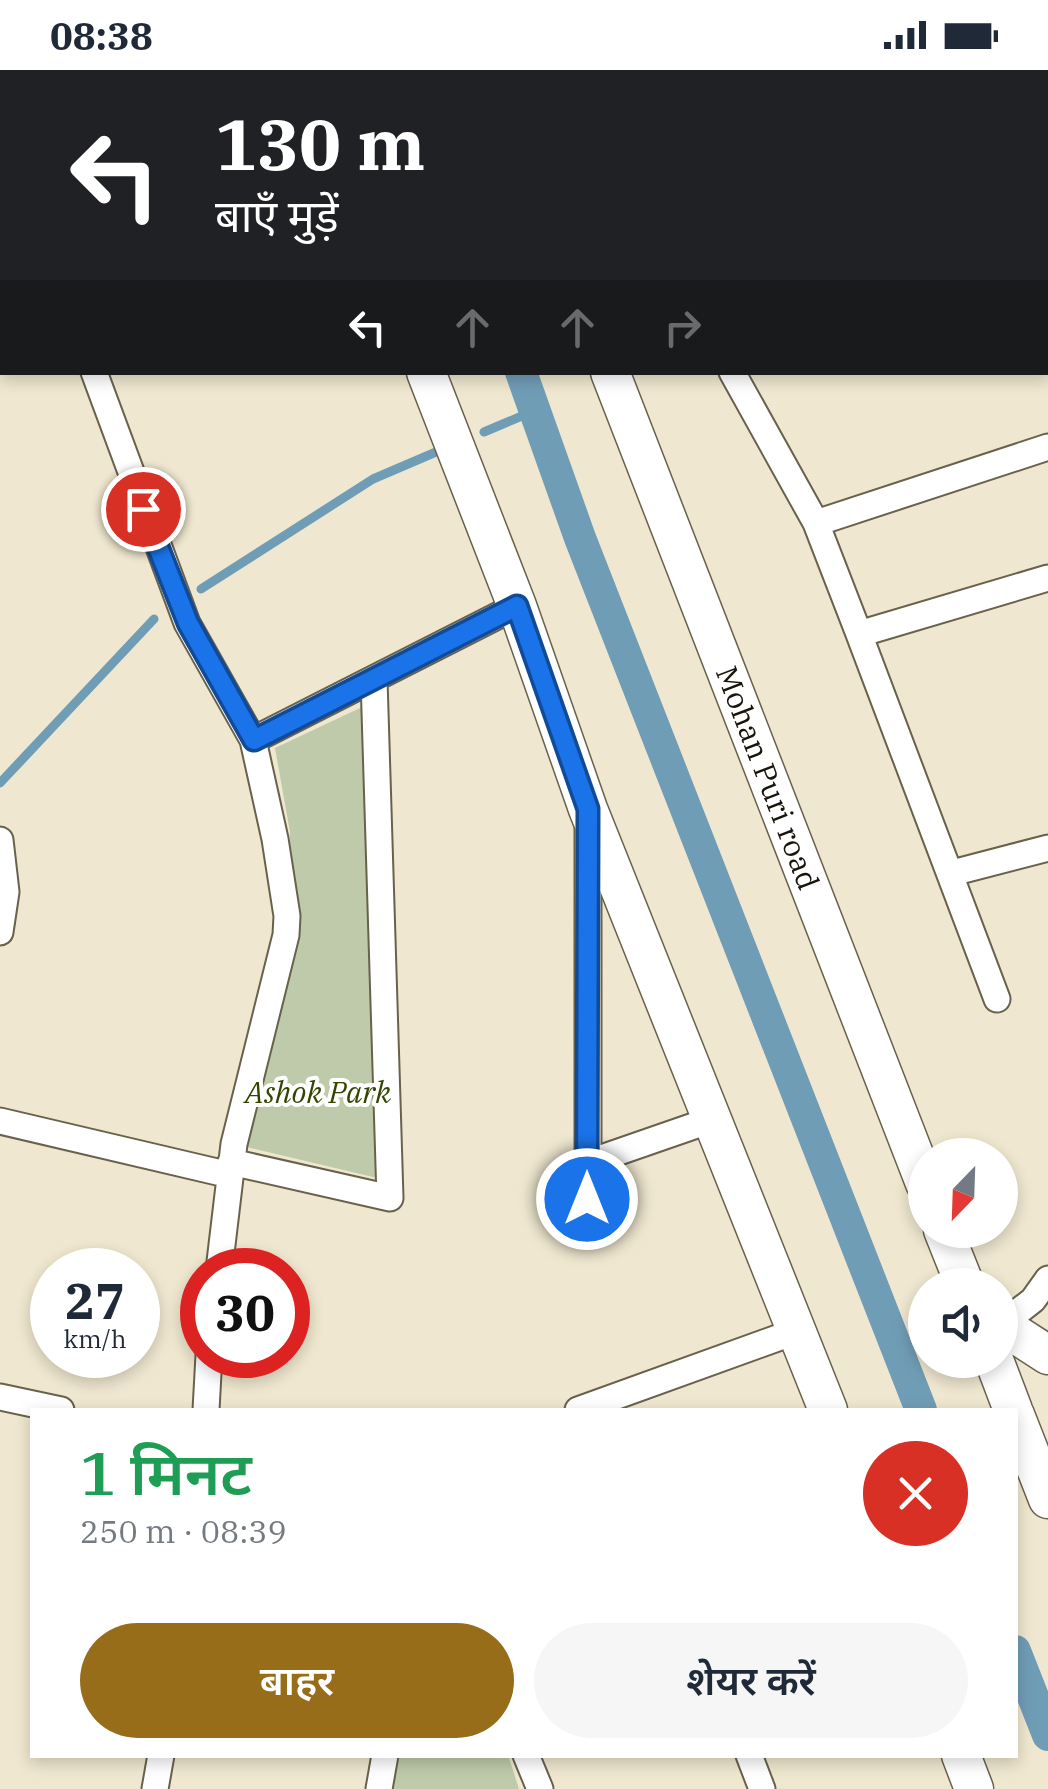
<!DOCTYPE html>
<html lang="hi">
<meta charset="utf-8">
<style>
:root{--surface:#fff;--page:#f6f6f7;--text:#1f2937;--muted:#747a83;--accent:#986d1a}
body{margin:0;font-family:"IBM Plex Serif","Noto Sans Devanagari",serif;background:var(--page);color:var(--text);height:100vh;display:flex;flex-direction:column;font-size:38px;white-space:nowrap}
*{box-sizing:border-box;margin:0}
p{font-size:32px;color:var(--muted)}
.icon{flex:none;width:55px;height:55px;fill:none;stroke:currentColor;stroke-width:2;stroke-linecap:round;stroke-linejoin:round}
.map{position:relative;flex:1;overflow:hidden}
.details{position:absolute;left:30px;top:1338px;width:988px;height:350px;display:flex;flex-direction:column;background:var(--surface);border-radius:0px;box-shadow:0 5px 15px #0003}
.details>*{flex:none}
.guide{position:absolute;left:0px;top:0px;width:1050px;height:305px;box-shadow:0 5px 15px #0003;background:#202124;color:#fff;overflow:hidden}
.needle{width:65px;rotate:203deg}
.tools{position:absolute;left:908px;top:1068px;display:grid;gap:20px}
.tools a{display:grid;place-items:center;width:110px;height:110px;border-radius:50%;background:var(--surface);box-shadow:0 5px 15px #0003;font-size:50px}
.speed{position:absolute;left:30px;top:1178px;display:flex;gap:20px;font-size:50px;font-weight:700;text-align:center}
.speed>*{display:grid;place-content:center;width:130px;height:130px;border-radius:50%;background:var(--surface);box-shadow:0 5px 15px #0003;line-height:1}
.speed small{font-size:25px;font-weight:400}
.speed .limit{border:15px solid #d22;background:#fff;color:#111}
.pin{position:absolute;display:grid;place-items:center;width:85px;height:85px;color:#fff;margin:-42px;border:5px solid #fff;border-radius:50%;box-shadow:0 2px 10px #0007}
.me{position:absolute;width:110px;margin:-55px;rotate:0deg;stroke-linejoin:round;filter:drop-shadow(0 0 8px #0008)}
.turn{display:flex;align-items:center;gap:35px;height:210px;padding:0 50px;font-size:45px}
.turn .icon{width:130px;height:130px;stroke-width:2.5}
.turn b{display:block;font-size:70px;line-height:85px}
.lanes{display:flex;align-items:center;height:95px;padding:0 50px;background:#0003;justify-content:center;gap:50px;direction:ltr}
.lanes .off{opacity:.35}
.round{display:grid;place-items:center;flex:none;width:105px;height:105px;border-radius:52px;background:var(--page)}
.headline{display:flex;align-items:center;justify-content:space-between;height:170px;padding:0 50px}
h1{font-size:60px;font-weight:600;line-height:75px;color:#1e9e55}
.primary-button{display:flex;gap:20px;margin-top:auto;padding:20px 50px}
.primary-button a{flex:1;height:115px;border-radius:60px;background:var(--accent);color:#fff;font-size:40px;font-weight:600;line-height:115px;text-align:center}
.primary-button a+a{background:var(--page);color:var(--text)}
.status{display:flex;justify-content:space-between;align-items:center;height:70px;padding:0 50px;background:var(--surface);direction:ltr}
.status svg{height:28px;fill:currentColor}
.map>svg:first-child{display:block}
.green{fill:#becaaa}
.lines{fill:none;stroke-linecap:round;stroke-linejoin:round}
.stream{stroke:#709db6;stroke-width:9}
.canal{stroke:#709db6;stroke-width:32}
.street-casing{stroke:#68614c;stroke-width:29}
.secondary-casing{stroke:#68614c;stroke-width:41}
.street{stroke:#fff;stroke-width:25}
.secondary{stroke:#fff;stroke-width:38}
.route-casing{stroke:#114b97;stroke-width:25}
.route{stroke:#1a73e8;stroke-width:18}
.labels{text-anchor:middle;stroke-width:8;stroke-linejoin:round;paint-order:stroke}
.street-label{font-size:30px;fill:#17140b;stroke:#fff}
.park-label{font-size:30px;font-style:italic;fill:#344500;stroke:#fff}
</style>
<div class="status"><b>08:38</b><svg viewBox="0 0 49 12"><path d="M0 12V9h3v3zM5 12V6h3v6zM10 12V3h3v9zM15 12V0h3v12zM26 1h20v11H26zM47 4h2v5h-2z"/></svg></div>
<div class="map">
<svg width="1048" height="1719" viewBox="0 0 1048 1719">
<rect width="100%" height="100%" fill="#efe7cf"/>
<path class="green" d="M375,631L390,1111L234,1074L286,865L290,762L275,678Z
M396,1685H508L519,1719H391Z"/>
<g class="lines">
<path class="stream" d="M484,362L536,340
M201,519L373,409L443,379
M0,713L154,549"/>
<path class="canal" d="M402,0L403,2
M521,302L580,468L921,1340
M1015,1581L1048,1665"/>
<defs>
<path id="street" d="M731,2L734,0
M1048,13V12
M0,58L2,65
M1048,145V144
M94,302L187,553L253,670L275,769L287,846L286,865L234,1074L219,1200
M732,302L816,453L859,564
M816,453L1048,377
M253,670L517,536
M0,770L6,822L0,862
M952,803L1048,778
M997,929L859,564L1048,508
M0,1051L230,1105
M231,1092L390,1128L374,609
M587,1093L711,1050
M588,1164V755
M1001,1255L1033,1230L1048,1209
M0,1327L61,1340
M206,1340L209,1285
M578,1340L797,1261
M526,1685L540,1719
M749,1685L762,1719
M155,1719L161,1685
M379,1719L385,1685"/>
<path id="secondary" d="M309,0L310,2
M492,0L493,2
M338,2L340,0
M0,221L2,219
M426,302L517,536L588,739L828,1340
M610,302L925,1113
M943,1160L965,1215
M1000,1254L1048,1285
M994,1290L1013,1340
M1015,1345L1048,1429
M961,1685L974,1719"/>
</defs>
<use href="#street" class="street-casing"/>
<use href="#secondary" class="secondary-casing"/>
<use href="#street" class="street"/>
<use href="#secondary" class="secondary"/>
</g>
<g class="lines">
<defs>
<path id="route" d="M143,439L188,553L254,670L517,536L588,739L587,1129"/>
</defs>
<use href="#route" class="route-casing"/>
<use href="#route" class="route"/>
</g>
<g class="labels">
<g class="street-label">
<text transform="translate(767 708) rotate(69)" y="10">Mohan Puri road</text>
</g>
<g class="park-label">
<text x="318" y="1033">Ashok Park</text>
</g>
</g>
</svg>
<div class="tools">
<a><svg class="needle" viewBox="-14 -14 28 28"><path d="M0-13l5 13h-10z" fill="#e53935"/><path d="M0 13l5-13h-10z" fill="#747a83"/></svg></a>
<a><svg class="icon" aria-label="sound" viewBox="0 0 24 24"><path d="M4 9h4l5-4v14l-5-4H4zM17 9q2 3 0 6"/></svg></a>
</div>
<div class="speed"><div>27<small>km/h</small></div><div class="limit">30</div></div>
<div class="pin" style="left:143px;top:439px;background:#d93025"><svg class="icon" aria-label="arrive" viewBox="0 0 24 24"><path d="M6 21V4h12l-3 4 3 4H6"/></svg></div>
<svg class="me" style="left:587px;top:1129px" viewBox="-20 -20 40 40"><circle r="17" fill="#1a73e8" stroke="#fff" stroke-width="3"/><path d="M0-11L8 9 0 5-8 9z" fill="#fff"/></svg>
<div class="guide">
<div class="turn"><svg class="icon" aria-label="left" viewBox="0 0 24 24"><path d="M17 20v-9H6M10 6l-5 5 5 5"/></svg><div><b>130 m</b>बाएँ मुड़ें</div></div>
<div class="lanes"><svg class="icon" aria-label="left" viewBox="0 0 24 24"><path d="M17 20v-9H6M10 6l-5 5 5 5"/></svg><svg class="icon off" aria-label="ahead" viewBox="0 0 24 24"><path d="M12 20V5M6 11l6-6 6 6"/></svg><svg class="icon off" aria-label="ahead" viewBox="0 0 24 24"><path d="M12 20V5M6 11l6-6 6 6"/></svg><svg class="icon off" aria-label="right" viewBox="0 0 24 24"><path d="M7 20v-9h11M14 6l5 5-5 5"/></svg></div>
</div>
<section class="details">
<div class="headline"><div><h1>1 मिनट</h1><p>250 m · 08:39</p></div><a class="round" style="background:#d93025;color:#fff"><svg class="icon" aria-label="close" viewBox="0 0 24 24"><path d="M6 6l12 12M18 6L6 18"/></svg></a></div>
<div class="primary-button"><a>बाहर</a><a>शेयर करें</a></div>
</section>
</div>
